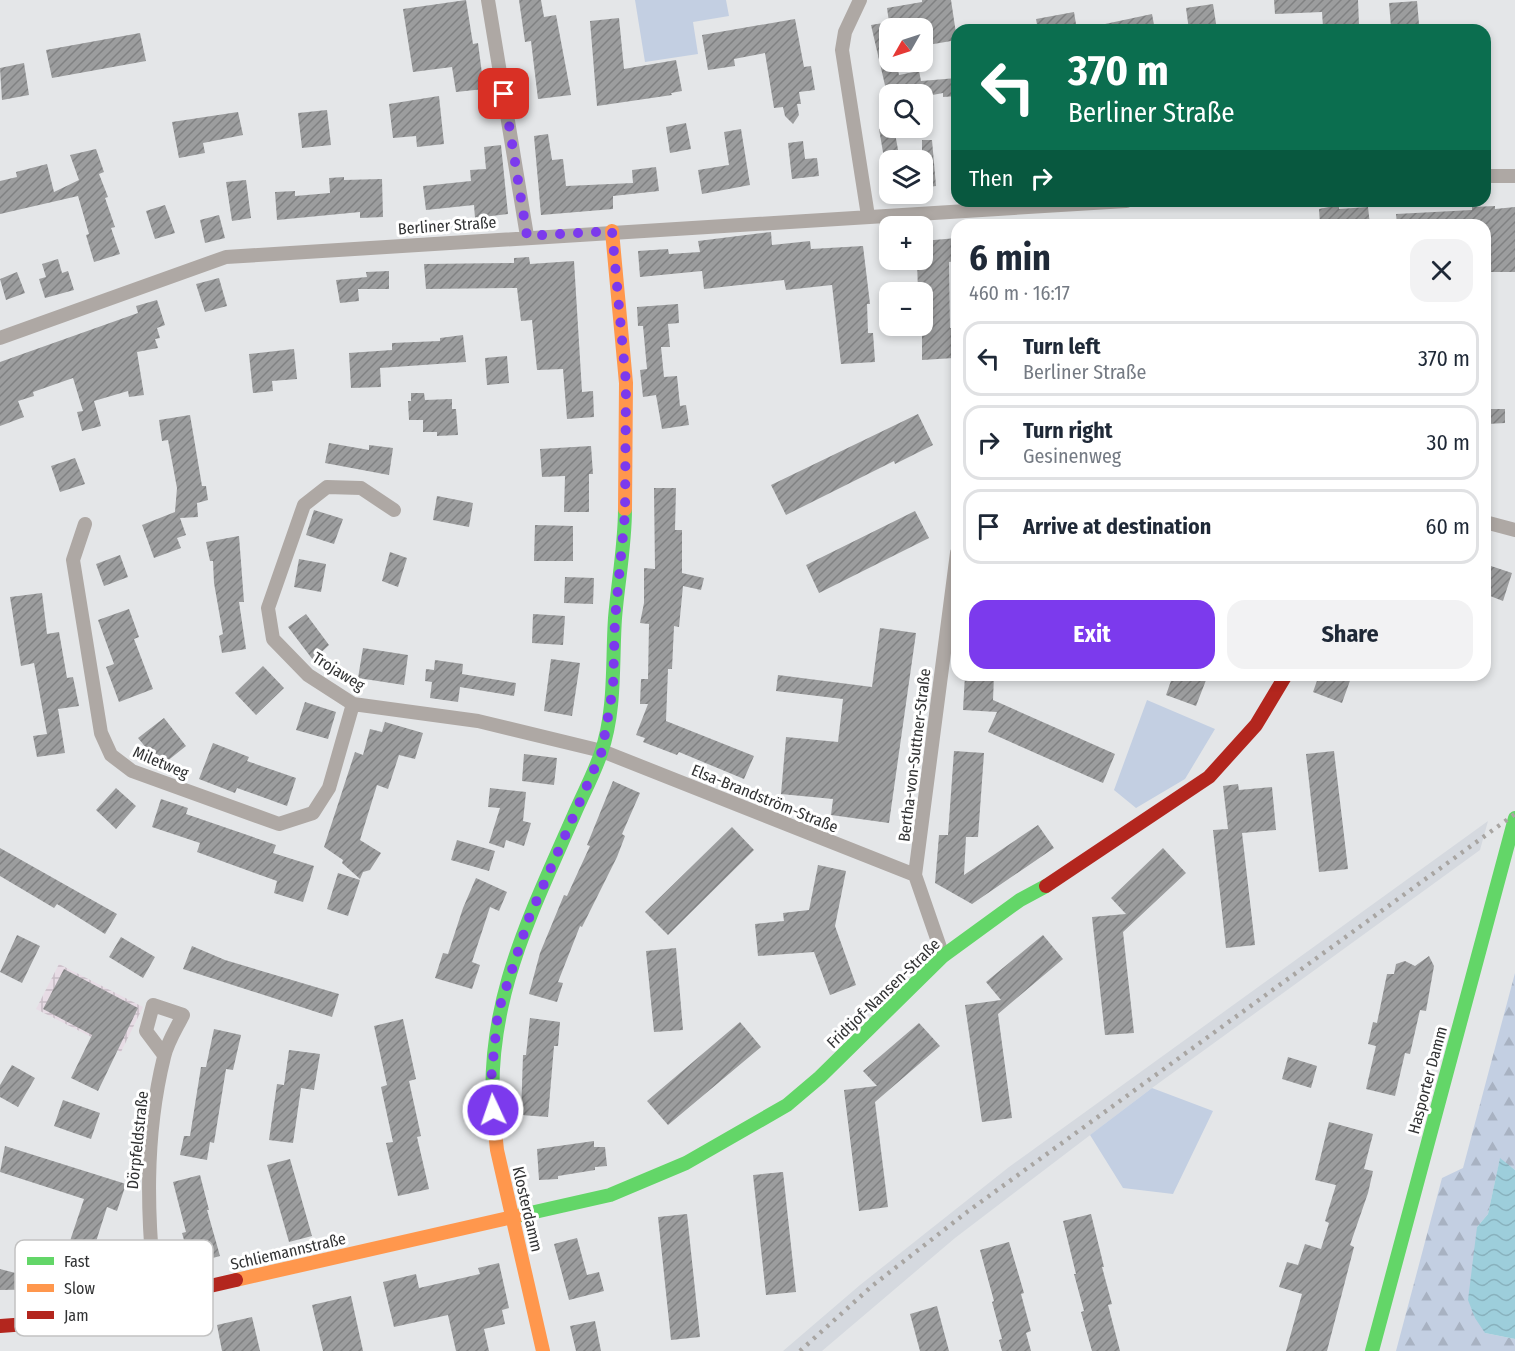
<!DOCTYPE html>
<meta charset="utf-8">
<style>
:root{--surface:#fff;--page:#f2f2f3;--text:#1f2937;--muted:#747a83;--line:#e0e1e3;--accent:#7c3aed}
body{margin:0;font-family:"Fira Sans Condensed",sans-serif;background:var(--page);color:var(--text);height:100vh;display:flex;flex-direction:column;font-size:22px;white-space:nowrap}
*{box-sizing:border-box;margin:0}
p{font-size:20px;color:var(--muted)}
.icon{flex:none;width:33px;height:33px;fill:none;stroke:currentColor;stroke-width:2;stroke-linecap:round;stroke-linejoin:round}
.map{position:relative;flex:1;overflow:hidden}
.sheet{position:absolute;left:951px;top:219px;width:540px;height:462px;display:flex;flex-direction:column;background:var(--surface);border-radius:18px;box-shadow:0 3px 9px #0003}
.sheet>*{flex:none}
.guide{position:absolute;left:951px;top:24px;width:540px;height:183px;border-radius:18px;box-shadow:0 3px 9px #0003;background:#0b6e4f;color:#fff;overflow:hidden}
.needle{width:39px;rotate:231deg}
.tools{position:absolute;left:879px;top:18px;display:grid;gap:12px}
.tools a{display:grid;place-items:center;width:54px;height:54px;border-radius:12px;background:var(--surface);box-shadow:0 3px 9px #0003;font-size:30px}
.pin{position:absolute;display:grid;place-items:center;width:51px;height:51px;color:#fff;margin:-26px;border-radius:12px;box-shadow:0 3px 9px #0006}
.me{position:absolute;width:66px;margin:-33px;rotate:357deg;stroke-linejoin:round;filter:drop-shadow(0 0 4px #0008)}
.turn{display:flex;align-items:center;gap:21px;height:126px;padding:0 18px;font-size:27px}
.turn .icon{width:78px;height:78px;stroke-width:2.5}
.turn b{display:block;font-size:42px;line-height:51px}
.then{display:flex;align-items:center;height:57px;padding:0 18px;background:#0003;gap:12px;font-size:22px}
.round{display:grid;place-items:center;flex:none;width:63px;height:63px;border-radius:18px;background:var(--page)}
.head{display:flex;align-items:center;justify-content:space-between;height:102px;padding:0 18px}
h1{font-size:36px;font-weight:700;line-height:45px}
.action{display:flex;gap:12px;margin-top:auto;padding:12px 18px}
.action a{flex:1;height:69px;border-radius:18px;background:var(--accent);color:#fff;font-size:24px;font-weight:700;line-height:69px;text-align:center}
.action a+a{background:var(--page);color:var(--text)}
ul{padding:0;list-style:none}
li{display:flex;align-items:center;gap:18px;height:75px;margin:0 12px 9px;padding:0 6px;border:3px solid var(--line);border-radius:18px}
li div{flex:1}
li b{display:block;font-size:22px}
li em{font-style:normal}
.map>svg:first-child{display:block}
.built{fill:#d5d9df}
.industrial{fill:url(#industrial-grid)}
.forest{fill:url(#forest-firs)}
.park{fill:#c3cfe2}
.water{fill:url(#water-waves)}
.building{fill:url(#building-hatch)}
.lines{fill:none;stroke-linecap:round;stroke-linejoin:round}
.street{stroke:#aea8a4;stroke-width:14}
.fast{stroke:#63d668;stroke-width:14}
.slow{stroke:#ff974d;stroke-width:14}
.jam{stroke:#b3261e;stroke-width:14}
.rail{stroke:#a8a5a2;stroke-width:4.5;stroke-dasharray:3 6;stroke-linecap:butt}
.route{stroke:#7c3aed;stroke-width:10;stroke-dasharray:0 18}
.labels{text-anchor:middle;stroke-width:6;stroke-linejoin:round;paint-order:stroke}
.street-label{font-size:16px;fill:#323334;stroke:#fff}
.key{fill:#fff;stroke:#c2c2c2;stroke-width:1.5}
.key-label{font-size:16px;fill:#323334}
</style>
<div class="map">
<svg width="1515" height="1351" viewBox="0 0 1515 1351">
<defs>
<pattern id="industrial-grid" width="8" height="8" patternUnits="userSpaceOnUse" patternTransform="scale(1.5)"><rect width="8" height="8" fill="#e7dce5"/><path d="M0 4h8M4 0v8" fill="none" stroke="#c7bdc5"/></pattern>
<pattern id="forest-firs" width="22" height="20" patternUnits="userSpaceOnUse" patternTransform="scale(1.5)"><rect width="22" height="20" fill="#c3cfe2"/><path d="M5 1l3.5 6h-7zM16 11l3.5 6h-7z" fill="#a8b2c2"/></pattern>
<pattern id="water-waves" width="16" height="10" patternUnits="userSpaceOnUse" patternTransform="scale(1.5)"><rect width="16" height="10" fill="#9dcedb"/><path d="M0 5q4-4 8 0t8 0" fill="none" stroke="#88b1bd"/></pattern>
<pattern id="building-hatch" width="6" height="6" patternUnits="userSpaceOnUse" patternTransform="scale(1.5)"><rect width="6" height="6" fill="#9c9d9e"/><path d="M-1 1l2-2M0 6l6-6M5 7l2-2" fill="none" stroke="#808182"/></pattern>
</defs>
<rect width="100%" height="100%" fill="#e4e6e8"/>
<path class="built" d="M1488,821L1480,850L1152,1088L955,1238L822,1351H783L860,1285L1009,1167Z"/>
<path class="industrial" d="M59,964L143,1007L121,1052L36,1009Z"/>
<path class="forest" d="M1515,973V1170L1500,1159L1488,1214L1477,1227L1485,1333L1515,1339V1351H1396L1442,1178L1463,1168Z"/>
<path class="park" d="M635,0H726L729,16L693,22L698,54L645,62Z
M1147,700L1215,729L1185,779L1136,808L1114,790Z
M1152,1088L1213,1111L1173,1194L1123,1188L1090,1135Z"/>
<path class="water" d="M1500,1158L1515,1170V1339L1485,1333L1475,1318L1468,1300L1477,1227L1488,1214Z"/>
<path class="building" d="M466,0L473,44L478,43L484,89L456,92L452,67L413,72L403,9Z
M519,0H541L544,17L556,15L571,95L538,99L531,41L525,42Z
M922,0H951L957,40L922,46V28H890V24V67L897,66L899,75L919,71L921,81L957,78V96L943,97V93L922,97V94H887L871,25L889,22L887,8L922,2Z
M1274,0H1358L1359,25L1323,27L1322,12L1275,14Z
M1417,1L1419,24L1391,27L1389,3Z
M1213,4L1217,30H1189L1186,8Z
M1074,12L1077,30H1038L1036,19Z
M1152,14L1155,30H1106L1105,24Z
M619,18L624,69L676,60L682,91L671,93L672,95L597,106L590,21Z
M795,19L804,67L811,66L815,90L799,92L801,104H797L799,115L793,124L785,116L783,107L774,108L765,53L734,59L735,66L708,70L702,35Z
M140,33L146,61L52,78L46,50Z
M24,63L29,95L2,100L0,68Z
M439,96L444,144L417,147L416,136L393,138L389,104Z
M327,110L331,145L302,148L298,113Z
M238,112L243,135L203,143L205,153L179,158L172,122Z
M686,123L691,149L670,153L666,127Z
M894,128L899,155L884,158L879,129Z
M741,129L750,185L702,194L698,170L729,165L724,132Z
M548,134L552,160L563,159L566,186L633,183L632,170L656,167L659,191L613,196V209L541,215L534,136Z
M922,140H932L936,186L922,188Z
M803,141L805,159L817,158L819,176L792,179L788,143Z
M501,145L508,214L475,218L474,205L426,210L423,186L471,181L470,170L486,169L484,147Z
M96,149L104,172L99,174L108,197L105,198L115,227L111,228L120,254L94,262L86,235L89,234L78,196L0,214V181L17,177L16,172L47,164L54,192L79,180L70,155Z
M344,177V180L382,179L383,217L360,218V212L277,220L275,192L295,191V196L330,193L329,178Z
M246,180L251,218L232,221L226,182Z
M165,205L175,233L155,239L146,211Z
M1339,205V209L1368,207L1370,225H1320L1319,209Z
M1495,206V209L1515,207V272H1485V225H1397L1396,214L1472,210V207Z
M219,215L225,238L205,243L200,220Z
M771,232L772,245L810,241L811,249L863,246L870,304H867L868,333H873L875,362L841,364L832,285L786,290L784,280L704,289L702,271L640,277L638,251L668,249L669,254L700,252L698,241Z
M957,238V261L949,262L950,328H953L954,358L922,360V292H918L917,260H922V241Z
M529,257L530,264L574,261L582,392L593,391L594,417L567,419L563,369L537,370L532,320L521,321L517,288L426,289L424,264L514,263V258Z
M58,259L62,273L68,271L74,290L45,298L39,279L46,277L42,264Z
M389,271V289H358L359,301L340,303L336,280L367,277L366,272Z
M17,272L25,293L6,300L0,279Z
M219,278L227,306L205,312L196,284Z
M157,300L165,325L157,328L160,338L155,339L158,348L137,352L144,395L129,397L128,391L94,401L101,426L82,431L77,412L83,411L73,378L33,392L34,396L18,401L24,417L0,426V362L138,313L136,306Z
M678,304L679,323L668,324L670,347H661L664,377L677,376L680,406L686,405L689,425L662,429L656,395L643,397L640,370L647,369L643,326H638L637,307Z
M463,335L466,362L380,368L381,387L351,388L349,353L392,350V343L440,341V338Z
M294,349L297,379L272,381L273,391L253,393L249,354Z
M507,356L509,383L487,385L485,358Z
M411,393H424L425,400L452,399V409H456L458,435L437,436V432H423V420H409L408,401H411Z
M1487,409H1505V423L1487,424Z
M918,414L933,445L895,464L894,461L786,515L771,485Z
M190,415L202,486H206L208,500L197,503L198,517L180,518L186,535L177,538L181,548L154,558L142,525L175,512L177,488L168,440L162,441L159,420Z
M329,443L369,450V445L393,448L389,475L325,463Z
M591,446L593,474H589V512H564L565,476L542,477L540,449Z
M75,458L85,484L60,492L51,466Z
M654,488H676L675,530H682V573L704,578L701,590L683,586L679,627L674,626L672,669H668L666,721L754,756L744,779L679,752L677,755L643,742L645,738L636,735L648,704H640L641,679H648L649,624L640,623L644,603V568L655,569Z
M437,496L473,503L469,527L433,520Z
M314,510L343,519L334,544L306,535Z
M915,511L929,538L819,593L806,565Z
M535,525L573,526V561H534Z
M239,536L244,602H239L246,649L222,653L219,636L223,634L214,583L213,561H210L206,542Z
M390,552L407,558L398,587L382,581Z
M120,555L128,577L104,586L96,564Z
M299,559L326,564L321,592L294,587Z
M1485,564L1512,573L1503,601L1485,594Z
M565,577L594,578L593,604L564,603Z
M42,593L47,634L59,632L67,678L73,677L79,706L58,709L65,753L37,757L33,736L47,734L34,663L21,666L10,597Z
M129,609L139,637L134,639L153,689L119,702L106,667L114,664L98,620Z
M306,614L329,645L313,660L288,627Z
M533,614L565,616L563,645L532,643Z
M880,628L916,633L889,823L831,815L833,799L781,794L786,737L838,742L843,699L776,691L778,675L872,687Z
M363,648L408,655L404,685L358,678Z
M551,659L580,663L572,716L544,711Z
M435,660L463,664L462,674L516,683L514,696L460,687L458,702L430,698L432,682L425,681L426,669L434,670Z
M263,666L284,688L256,715L235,693Z
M965,675H994L993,700L1115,754L1103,783L988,732L997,712L963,710Z
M1173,675H1208L1196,706L1166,695Z
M1319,675H1352L1342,703L1313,692Z
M305,702L336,712L328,739L296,730Z
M164,718L186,746L161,766L138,738Z
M385,722L423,733L415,759L399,755L388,789L377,785L360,840L381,853L370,870L363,872L360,879L342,863L343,860L324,847L355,752L363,755L370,729L382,732Z
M213,743L249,757L247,761L296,778L287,806L237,788L235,793L199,779Z
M954,751L984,753L978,837H966L964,875L1038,825L1054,848L972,904L935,883L939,835H948Z
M1334,751L1348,869L1319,872L1306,754Z
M524,754L557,758L554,785L522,781Z
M613,781L640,793L622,834L625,836L617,857L582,927L580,926L558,982L563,983L557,1002L529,994L540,953L564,895L567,896L590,846L587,845Z
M1238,784L1239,790L1272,787L1276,830L1242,833L1255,945L1226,948L1213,830L1228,829L1223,786Z
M116,788L136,806L116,829L96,810Z
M490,788L526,792L523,821L531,823L524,846L506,840L504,848L489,843L500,808L488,807Z
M161,799L188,808L186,814L276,845L273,853L314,866L303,902L274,893L277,881L197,852L200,843L152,827Z
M732,827L754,850L668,935L645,912Z
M457,840L495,851L489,871L451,860Z
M0,848L117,914L105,934L57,904L54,908L0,876Z
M1163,848L1186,873L1123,932L1134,1033L1105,1035L1092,917L1126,914L1111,898Z
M818,865L846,871L835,926L856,985L830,995L814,952L758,956L755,924L784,921L783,913L809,910Z
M338,873L360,880L348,916L327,909Z
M476,878L507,892L499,911L490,907L472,962L480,965L472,989L435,978L443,953L448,954L463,908Z
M17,935L40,946L22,983L0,972Z
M1043,935L1063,959L998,1014L1012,1118L982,1122L965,1005L1001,1000L986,982Z
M121,937L155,957L143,978L109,957Z
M192,946L225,960L339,994L332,1017L183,969Z
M676,948L683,1030L654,1032L646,951Z
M1429,956L1434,966L1426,1011L1420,1010L1410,1054L1405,1053L1395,1096L1366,1089L1376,1046L1368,1044L1373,1022L1377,1023L1387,974H1394L1396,964L1405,961L1415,966Z
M64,969L138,1008L98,1091L71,1078L92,1035L43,1009Z
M530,1018L560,1022L558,1046H554L548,1117L521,1115L523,1055H526Z
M403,1019L416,1079L409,1081L421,1136L417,1137L429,1189L398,1196L386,1143L393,1142L381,1087L387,1085L374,1026Z
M740,1022L761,1047L668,1125L647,1101Z
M919,1023L940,1046L875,1102L888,1207L859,1211L844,1090L877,1086L863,1071Z
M214,1029L241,1035L233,1070L226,1069L214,1143L210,1142L207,1160L180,1155L184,1136H190L201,1067H206Z
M289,1050L320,1054L314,1090L301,1088L293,1143L269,1140L277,1084L284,1085Z
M1288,1057L1317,1066L1311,1088L1282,1079Z
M12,1065L35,1078L18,1107L0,1097V1085Z
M63,1100L100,1113L91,1139L54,1126Z
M1329,1122L1373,1134L1364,1169L1373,1171L1368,1193L1350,1245L1354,1247L1327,1351H1286L1302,1294L1279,1287L1287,1262L1298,1265L1305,1244L1321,1249L1329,1223L1325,1221L1336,1185L1315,1180Z
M594,1141V1147H605L607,1166L595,1167V1170L558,1176V1179L539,1180L537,1149Z
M5,1146L126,1184L117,1211L107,1207L94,1248L70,1241L84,1199L0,1172Z
M290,1159L312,1236L289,1242L267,1165Z
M783,1172L796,1292L766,1295L753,1175Z
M200,1175L209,1210H207L220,1256L191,1264L182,1233L186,1232L173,1182Z
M687,1214L700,1337L671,1340L658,1217Z
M1091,1214L1104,1267H1102L1112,1304L1108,1305L1120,1351H1092L1081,1312L1084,1311L1074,1274H1076L1063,1221Z
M577,1238L587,1275L599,1272L604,1291L569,1300L554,1244Z
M1009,1242L1024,1293L1021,1294L1031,1331L1026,1333L1031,1351H1002L999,1340L1002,1339L992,1302L994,1301L980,1250Z
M56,1249V1283L62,1284V1289L0,1290V1269L27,1276L26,1250Z
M499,1263L509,1308L502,1310L505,1324L484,1329L489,1351H456L448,1315L394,1327L383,1282L416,1274L419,1288L480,1274L478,1268Z
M351,1296L363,1351H323L312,1305Z
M937,1306L949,1351H920L910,1314Z
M252,1317L260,1351H222L217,1325Z
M595,1321L601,1351H576L570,1326Z"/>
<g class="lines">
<path class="street" d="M488,0L527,236
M860,0L845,32L842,50L868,216
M1485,176H1515
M0,338L226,257L1126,201
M394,510L361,488L327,487L304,505L268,608L273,639L308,675L353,704L478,721L602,751L915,875
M1485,522L1515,530
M85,524L73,560L101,733L111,755L132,771L279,824L313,813L329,788L353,704
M943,956L915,875L957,553
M156,1300C147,1219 144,1138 164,1057C167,1043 176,1029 183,1015L153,1005L146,1031L164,1055"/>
<path class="fast" d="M494,1122C483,1007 529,918 574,815C583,794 594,774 601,753C616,710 612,662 615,618C618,582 625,545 625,509
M517,1216L610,1195L686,1163L787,1105L820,1077L943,956L1020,900L1046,886
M1372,1351L1515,818"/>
<path class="slow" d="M612,231L626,383L625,509
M494,1122L497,1150L543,1351
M236,1280L517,1216"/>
<path class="jam" d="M1046,886L1209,777L1256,725L1286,675
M0,1326L54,1322L236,1280"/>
<path class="rail" d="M800,1351L872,1286L967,1212L1515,814"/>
</g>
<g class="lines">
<path class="route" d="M493,1110L490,1090L498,1012L529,918L602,751L613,688L615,619L625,514L626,383L612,231L527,236L504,94"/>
</g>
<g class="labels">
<g class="street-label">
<text transform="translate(447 225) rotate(-4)" y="6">Berliner Straße</text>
<text transform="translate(339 671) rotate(32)" y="6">Trojaweg</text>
<text transform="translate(914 755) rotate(-83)" y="6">Bertha-von-Suttner-Straße</text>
<text transform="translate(161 762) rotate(23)" y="6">Miletweg</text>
<text transform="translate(765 798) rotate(22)" y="6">Elsa-Brandström-Straße</text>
<text transform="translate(883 993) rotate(-44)" y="6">Fridtjof-Nansen-Straße</text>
<text transform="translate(1427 1080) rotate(-75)" y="6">Hasporter Damm</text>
<text transform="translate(137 1140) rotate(-84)" y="6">Dörpfeldstraße</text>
<text transform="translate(528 1209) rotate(77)" y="6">Klosterdamm</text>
<text transform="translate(288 1251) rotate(-13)" y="6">Schliemannstraße</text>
</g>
</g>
<rect x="15" y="1240" width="198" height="96" rx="9" class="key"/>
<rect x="27" y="1257" width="27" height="8" fill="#63d668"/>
<rect x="27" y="1284" width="27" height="8" fill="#ff974d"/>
<rect x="27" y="1311" width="27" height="8" fill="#b3261e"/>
<g class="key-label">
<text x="64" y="1267">Fast</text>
<text x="64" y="1294">Slow</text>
<text x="64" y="1321">Jam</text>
</g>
</svg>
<div class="tools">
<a><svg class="needle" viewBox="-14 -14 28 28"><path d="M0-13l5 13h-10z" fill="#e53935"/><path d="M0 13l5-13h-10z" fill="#747a83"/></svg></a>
<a><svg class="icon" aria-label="search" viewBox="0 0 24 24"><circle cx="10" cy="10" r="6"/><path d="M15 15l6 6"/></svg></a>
<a><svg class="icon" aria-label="layers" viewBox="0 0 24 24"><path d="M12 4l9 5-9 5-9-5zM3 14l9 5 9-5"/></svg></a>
<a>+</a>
<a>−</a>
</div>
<div class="pin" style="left:504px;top:94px;background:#d93025"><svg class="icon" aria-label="arrive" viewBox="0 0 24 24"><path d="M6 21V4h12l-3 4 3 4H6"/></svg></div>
<svg class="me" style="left:493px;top:1110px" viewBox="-20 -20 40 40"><circle r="17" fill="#7c3aed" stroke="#fff" stroke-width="3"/><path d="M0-11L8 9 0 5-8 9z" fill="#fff"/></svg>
<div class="guide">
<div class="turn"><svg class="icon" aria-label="left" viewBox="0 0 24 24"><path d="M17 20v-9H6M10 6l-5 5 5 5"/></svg><div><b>370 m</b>Berliner Straße</div></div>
<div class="then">Then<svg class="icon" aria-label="right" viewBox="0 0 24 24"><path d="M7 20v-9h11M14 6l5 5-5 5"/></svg></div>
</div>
<section class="sheet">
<div class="head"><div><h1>6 min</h1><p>460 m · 16:17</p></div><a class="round"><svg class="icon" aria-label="close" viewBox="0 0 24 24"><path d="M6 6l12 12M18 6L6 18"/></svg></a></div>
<ul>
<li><svg class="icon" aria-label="left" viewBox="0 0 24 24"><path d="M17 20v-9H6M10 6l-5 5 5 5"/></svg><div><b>Turn left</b><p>Berliner Straße</p></div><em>370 m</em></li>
<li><svg class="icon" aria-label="right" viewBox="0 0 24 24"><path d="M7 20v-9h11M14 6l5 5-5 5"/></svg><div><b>Turn right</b><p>Gesinenweg</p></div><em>30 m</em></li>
<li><svg class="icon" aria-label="arrive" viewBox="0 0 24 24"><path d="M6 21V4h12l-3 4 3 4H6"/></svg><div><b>Arrive at destination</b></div><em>60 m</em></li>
</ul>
<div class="action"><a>Exit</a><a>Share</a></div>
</section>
</div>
